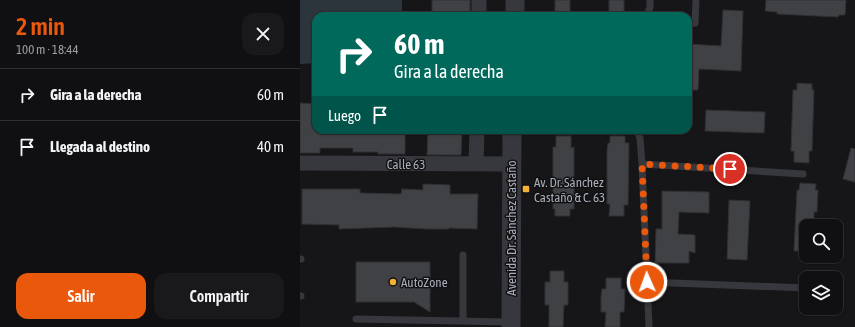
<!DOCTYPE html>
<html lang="es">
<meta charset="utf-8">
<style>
:root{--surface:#101012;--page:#19191b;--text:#f1f3f6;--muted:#9c9d9f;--line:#303032;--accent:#ea580c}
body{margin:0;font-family:"Asap Condensed",sans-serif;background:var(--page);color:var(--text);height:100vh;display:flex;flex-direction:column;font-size:15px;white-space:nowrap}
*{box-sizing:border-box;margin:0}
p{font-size:13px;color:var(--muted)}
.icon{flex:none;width:22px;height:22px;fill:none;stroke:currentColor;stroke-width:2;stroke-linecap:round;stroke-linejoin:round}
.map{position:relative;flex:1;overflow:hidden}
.details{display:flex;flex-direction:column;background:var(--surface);width:300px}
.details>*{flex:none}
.hud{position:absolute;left:12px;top:12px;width:380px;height:122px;border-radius:12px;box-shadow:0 1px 3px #0004,0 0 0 1px var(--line);background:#00695c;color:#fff;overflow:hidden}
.fabs{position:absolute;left:499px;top:219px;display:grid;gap:8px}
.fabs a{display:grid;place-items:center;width:44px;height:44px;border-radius:8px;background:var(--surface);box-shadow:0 1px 3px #0004,0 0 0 1px var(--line);font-size:20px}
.pin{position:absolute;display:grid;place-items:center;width:34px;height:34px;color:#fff;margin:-17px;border:2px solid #fff;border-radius:50%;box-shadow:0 1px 4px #0007}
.me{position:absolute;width:44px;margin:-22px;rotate:358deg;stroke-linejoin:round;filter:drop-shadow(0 0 3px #0008)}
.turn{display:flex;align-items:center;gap:14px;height:84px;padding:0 16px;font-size:18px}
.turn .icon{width:52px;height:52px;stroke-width:2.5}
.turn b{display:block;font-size:28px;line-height:34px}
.then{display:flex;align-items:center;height:38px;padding:0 16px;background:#0003;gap:8px;font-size:15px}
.round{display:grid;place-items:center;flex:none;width:42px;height:42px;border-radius:12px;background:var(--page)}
.overview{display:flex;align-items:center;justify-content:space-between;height:68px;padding:0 16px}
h1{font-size:24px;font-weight:600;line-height:30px;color:var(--accent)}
.primary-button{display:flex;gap:8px;margin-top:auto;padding:8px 16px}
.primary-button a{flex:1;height:46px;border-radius:12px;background:var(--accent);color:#fff;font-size:16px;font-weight:600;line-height:46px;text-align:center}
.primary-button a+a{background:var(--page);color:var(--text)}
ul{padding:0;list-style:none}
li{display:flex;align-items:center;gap:12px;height:52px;padding:0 16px;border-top:1px solid var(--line)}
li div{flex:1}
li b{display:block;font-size:15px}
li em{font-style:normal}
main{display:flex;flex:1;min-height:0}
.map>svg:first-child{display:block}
.water{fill:#2c353c}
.building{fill:#404145;stroke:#303034}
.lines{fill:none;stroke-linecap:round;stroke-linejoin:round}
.service{stroke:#37383d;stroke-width:7}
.minor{stroke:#37383d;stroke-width:15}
.tertiary{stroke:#37383d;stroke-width:19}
.route{stroke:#ea580c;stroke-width:7;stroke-dasharray:0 12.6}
.poi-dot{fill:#f2b134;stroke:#111113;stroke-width:1.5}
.labels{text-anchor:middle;stroke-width:3;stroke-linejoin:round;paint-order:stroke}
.street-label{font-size:13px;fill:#a8adb8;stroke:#111113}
.poi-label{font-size:13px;fill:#a8adb8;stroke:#111113;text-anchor:start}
</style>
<main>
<section class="details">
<div class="overview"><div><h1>2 min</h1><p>100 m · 18:44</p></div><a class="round"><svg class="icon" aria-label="close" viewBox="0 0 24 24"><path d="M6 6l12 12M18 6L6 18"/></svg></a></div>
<ul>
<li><svg class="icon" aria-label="right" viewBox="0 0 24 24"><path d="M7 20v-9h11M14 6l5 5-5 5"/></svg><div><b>Gira a la derecha</b></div><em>60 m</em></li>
<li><svg class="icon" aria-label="arrive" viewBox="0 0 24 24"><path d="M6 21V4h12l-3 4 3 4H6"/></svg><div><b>Llegada al destino</b></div><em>40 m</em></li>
</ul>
<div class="primary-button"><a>Salir</a><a>Compartir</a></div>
</section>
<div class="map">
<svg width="555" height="327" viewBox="0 0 555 327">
<rect width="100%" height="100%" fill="#161618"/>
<path class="water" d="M0,0H102V16H16V63L1,64H0Z"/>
<path class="building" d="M132,0H170V16H132Z
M255,0H270V16H255Z
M309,0H324V16H309Z
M466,0H546L545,15H539L538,17L477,14V12L465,11Z
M423,10L443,11L441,71L399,69L398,90H388V44L421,46Z
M497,83L512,84V90H514L512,151H509V163L494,162V151H491L493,90H497Z
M0,103L16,104V130H105V154H78V152H53V148H20V153H0Z
M406,110L465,112L464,133L405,131Z
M128,130H162L161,155H127Z
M256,136H271V148L274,147V209H270V216H255V209H253V147H256Z
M310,136H325V143H329L328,205H324V216H309L310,204H307V150L308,143H310Z
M551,148L555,149V182L543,179Z
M500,183L516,184L515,190H518L517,212H514V226L506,225V251H494L497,190H499Z
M123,184L150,185V194H178L177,229L149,228V229H126L94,227L39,229V225L2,224V189H60V193L101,194L102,189L123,190Z
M362,191L409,192V213L379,212L378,234L395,235V253L389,251V263H355L356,229H362Z
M429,200L450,201L447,260L427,259Z
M56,262H130V312L114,302H56Z
M250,271H264V282H268V305H264L263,327H249V305H245V282H250Z
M306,278H321V289H325L324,312H320V327H305L306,312H301V297L302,289H306Z"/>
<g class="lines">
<path class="service" d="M347,16L350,7V0
M388,23H395L396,0
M337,130L340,138L342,164L349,327
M342,164L503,174
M0,259H1
M347,282L506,288
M0,296H1
M56,319L210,322
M163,321V255"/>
<path class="minor" d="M179,16V0
M0,163L212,164
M176,164L177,130"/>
<path class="tertiary" d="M215,16V0
M211,327L212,130"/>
</g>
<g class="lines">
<path class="route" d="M347,282L342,164L430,169"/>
</g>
<g class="poi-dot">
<rect x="222" y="185" width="8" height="8" rx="2"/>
<circle cx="93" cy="282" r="4"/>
</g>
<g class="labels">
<g class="street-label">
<text x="106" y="169">Calle 63</text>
<text transform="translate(211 228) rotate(-90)" y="5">Avenida Dr. Sánchez Castaño</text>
</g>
<g class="poi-label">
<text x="234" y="187">Av. Dr. Sánchez<tspan x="234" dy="15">Castaño &amp; C. 63</tspan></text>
<text x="101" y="287">AutoZone</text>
</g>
</g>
</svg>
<div class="fabs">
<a><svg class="icon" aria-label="search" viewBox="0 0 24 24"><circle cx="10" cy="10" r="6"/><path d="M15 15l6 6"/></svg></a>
<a><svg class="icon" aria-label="layers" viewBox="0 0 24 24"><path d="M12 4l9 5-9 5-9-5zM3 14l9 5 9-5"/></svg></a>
</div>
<div class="pin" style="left:430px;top:169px;background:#d93025"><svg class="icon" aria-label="arrive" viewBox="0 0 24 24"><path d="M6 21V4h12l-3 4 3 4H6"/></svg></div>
<svg class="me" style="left:347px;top:282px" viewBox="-20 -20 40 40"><circle r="17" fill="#ea580c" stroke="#fff" stroke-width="3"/><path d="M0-11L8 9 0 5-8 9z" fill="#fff"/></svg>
<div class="hud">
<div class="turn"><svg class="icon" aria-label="right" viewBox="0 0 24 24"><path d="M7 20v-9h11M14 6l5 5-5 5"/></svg><div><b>60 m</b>Gira a la derecha</div></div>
<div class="then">Luego<svg class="icon" aria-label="arrive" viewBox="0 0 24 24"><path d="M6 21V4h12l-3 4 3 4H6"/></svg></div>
</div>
</div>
</main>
